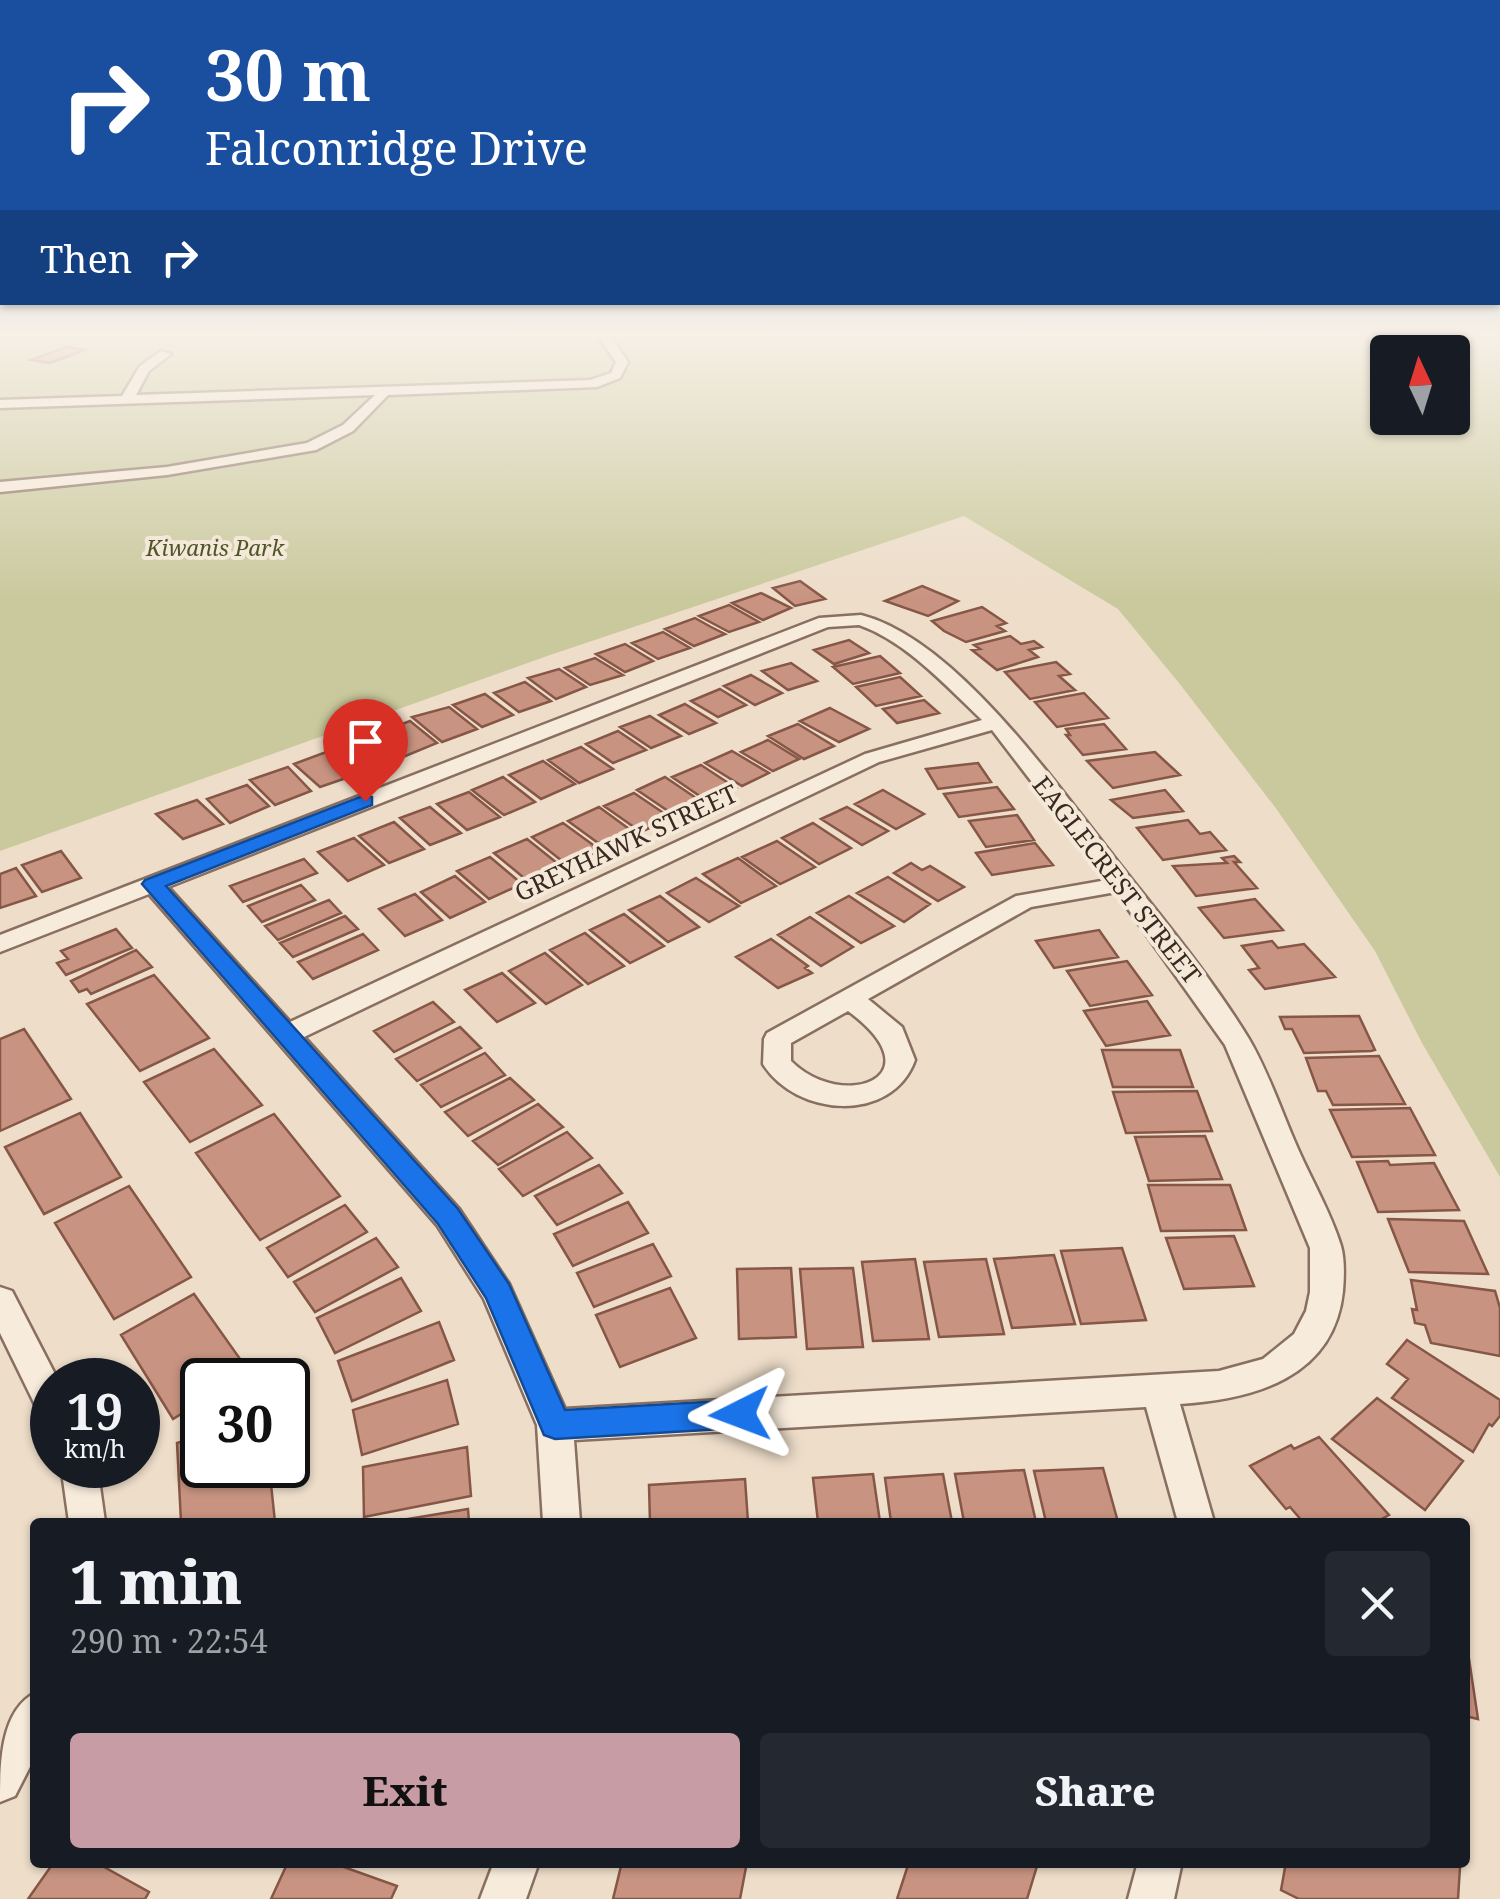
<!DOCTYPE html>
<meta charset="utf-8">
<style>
:root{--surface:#171b24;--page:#242831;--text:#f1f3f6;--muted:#9ea1a6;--accent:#c79ca5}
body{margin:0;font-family:"Noto Serif",serif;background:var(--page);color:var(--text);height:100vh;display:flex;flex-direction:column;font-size:38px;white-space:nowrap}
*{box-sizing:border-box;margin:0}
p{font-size:32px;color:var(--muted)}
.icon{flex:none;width:55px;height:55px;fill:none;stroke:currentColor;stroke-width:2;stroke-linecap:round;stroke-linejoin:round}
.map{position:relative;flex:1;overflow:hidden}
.side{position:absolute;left:30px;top:1518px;width:1440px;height:350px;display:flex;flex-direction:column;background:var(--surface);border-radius:10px;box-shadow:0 2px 8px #0004}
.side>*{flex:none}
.guide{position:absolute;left:0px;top:0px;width:1500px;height:305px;box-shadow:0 2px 8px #0004;background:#1a4fa0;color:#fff;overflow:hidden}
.needle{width:65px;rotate:356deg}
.controls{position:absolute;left:1370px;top:335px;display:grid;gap:20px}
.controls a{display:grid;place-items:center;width:100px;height:100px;border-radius:10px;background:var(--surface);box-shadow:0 2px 8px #0004;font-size:50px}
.speed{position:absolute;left:30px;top:1358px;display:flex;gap:20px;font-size:50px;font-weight:700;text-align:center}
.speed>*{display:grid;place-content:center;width:130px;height:130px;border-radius:50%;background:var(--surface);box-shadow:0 2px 8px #0004;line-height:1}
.speed small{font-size:25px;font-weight:400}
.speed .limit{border:5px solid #111;border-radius:15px;background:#fff;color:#111}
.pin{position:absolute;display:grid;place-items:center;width:85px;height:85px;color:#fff;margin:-102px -42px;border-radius:50% 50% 50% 0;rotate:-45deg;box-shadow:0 0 10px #0007}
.pin .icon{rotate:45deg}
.me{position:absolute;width:110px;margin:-55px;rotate:267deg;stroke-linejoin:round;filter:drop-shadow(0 0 8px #0008)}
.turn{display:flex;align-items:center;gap:35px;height:210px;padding:0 40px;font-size:45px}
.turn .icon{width:130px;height:130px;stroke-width:2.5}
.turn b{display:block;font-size:70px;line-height:85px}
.then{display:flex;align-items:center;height:95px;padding:0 40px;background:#0003;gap:20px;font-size:38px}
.round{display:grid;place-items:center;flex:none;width:105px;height:105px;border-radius:10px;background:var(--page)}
.overview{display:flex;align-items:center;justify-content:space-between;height:170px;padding:0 40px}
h1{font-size:60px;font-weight:800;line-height:75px}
.cta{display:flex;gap:20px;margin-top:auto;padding:20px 40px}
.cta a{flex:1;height:115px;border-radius:10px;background:var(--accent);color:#111;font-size:40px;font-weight:800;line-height:115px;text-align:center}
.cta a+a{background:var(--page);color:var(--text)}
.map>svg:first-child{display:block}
.green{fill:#cac99d;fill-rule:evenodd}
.building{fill:#c89481;stroke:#865646;stroke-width:2.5}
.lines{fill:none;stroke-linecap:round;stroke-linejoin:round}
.minor-casing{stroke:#886f5f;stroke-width:5}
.minor{fill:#f7ebdc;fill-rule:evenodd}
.route{fill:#1a73e8;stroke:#114b97;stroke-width:2.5}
.labels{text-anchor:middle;stroke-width:8;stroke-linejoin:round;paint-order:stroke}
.far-park-label{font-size:22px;font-style:italic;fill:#505529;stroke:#f4e8d8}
.street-label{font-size:25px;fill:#392921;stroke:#f4e8d8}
</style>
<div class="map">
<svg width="1500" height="1899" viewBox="0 0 1500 1899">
<rect width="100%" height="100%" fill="#edddc9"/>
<path class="green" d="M0,332H1500V1177L1422,1043L1375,951L1275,807L1179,683L1118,609L964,516L550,655L0,851ZM1388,352H1452V418H1388Z"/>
<path class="building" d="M66,347L85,350L50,363L31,360Z
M800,581L825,599L795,606L773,588Z
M922,586L958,601L928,616L885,601Z
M761,593L791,608L763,620L732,603Z
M729,605L759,622L729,632L699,616Z
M982,607L1006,623L997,626L1005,631L966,642L944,631L932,621Z
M695,618L711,627L725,634L694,646L665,629Z
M663,632L690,648L658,659L632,643Z
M1010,636L1021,644L1034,641L1042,647L1029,650L1038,657L997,670L972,650L980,649L974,645Z
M849,640L869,653L834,664L814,650Z
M625,644L653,661L625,672L596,654Z
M880,656L900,673L853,684L833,667Z
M595,658L623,675L590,685L565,668Z
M1056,662L1070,674L1059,676L1075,690L1030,699L1005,672Z
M791,663L817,681L788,690L762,671Z
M559,669L586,687L556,699L528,678Z
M751,675L782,693L755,705L724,686Z
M900,677L921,696L876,706L856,687Z
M525,682L551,701L519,712L494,693Z
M720,689L746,705L718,717L691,701Z
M1084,693L1108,718L1057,727L1035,702Z
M485,694L513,715L482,727L453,705Z
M924,700L939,713L897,723L883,709Z
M685,704L716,723L689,734L659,715Z
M449,707L477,729L442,742L412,717Z
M830,708L869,729L839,742L800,721Z
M650,716L681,736L651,748L620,727Z
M410,721L437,743L403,757L376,734Z
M798,724L834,746L804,759L768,736Z
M1104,724L1126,749L1083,755L1066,735H1070L1066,729Z
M618,731L646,750L613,763L586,744Z
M366,733L397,759L363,772L336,748L349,744L345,740Z
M768,740L799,759L773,771L741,752Z
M581,747L613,769L579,783L548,760Z
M329,751L355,775L320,787L294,764Z
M732,751L769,773L742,786L705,763Z
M1155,752L1180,775L1113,788L1087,761Z
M543,761L575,784L541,799L509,775Z
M978,763L991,782L938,789L926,769Z
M701,765L736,788L707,801L672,777Z
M288,767L311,791L275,805L250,780Z
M503,777L535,802L504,815L472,790Z
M665,777L702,802L674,815L637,790Z
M247,785L269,806L230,823L207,799Z
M997,787L1014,809L959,817L944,794Z
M883,790L924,814L896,829L855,804Z
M1165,790L1183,811L1133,818L1111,800Z
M469,792L500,817L467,830L437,804Z
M634,793L671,818L641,832L604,806Z
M197,800L223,824L183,839L156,814Z
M430,807L461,833L430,845L400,818Z
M599,807L636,834L605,848L568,821Z
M847,807L888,831L862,845L821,819Z
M1017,815L1034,840L986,847L969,821Z
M1188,820L1200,834L1210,832L1226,850L1163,860L1137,828Z
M394,822L424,849L389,863L359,836Z
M563,823L600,850L567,865L532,837Z
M813,823L851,848L819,864L782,838Z
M354,838L384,865L348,881L318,852Z
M527,839L562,867L529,882L494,853Z
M777,841L815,867L780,884L742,857Z
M1035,843L1053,865L992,875L976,853Z
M61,851L81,878L42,892L22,865Z
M1234,856L1240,862H1234L1257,888L1196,896L1173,866L1227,863L1222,858Z
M490,857L522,884L489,899L457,871Z
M738,858L776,886L741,903L703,874Z
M304,859L317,873L243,902L230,886Z
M911,863L922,870L930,866L964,887L938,901L894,873Z
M16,868L36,896L0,908V874Z
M455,876L485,902L450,918L421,892Z
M888,877L930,904L904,922L857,893Z
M696,878L739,906L709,922L667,893Z
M301,885L315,900L262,922L248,906Z
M415,894L442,920L405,936L379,909Z
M660,896L699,927L668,942L629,910Z
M849,896L894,926L861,943L817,913Z
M1255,899L1283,930L1224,938L1199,908Z
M329,900L341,913L278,940L265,926Z
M624,914L664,946L630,963L590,930Z
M345,916L358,929L293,957L280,943Z
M810,917L853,947L821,966L778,935Z
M116,929L132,948L66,975L57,963L68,959L61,951Z
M1099,930L1118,957L1054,968L1036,941Z
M585,933L624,966L588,984L550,950Z
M363,934L378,950L313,979L298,962Z
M771,939L808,966L805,968L812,973L778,988L736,957Z
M1272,941L1278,948L1304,944L1335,977L1265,989L1249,970L1259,968L1242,946Z
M136,950L152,967L91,994L87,989L79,992L71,981Z
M545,953L582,985L546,1004L509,971Z
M1127,961L1152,995L1090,1006L1067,971Z
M502,973L535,1003L497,1022L465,990Z
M154,975L209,1038L140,1071L87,1004Z
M1147,1001L1170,1035L1106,1046L1084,1011Z
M433,1002L454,1022L394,1052L374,1031Z
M1359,1016L1375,1050L1371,1051L1304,1053L1292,1029H1285L1280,1017Z
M460,1027L481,1048L417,1081L396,1059Z
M24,1029L71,1099L0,1131V1039Z
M214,1049L262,1105L190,1142L144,1082Z
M1102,1050H1180L1193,1087H1113Z
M485,1053L505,1075L441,1107L421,1085Z
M1379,1056L1405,1104L1333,1105L1326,1091H1318L1306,1058Z
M510,1078L534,1100L468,1136L445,1112Z
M1197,1091L1212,1131L1126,1133L1113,1092Z
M538,1104L563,1127L498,1165L473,1141Z
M1410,1108L1435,1155L1352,1157L1330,1110Z
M80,1113L121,1177L44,1214L5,1147Z
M274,1114L340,1196L260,1240L196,1153Z
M567,1132L592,1158L523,1196L499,1169Z
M1205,1136L1222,1179L1149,1181L1135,1137Z
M1388,1161L1390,1165L1434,1163L1459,1210L1378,1212L1357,1162Z
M599,1165L622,1193L557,1225L535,1196Z
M1148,1185H1230L1246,1230L1161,1231Z
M129,1186L191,1277L114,1319L55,1223Z
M628,1202L648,1233L573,1266L554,1234Z
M345,1205L367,1232L288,1277L267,1248Z
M1388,1219L1464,1221L1488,1274L1409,1272Z
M1234,1236L1254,1286L1184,1289L1166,1238Z
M376,1238L398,1267L315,1312L294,1282Z
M653,1244L671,1276L594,1307L577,1273Z
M1122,1248L1146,1320L1081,1324L1061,1251Z
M1054,1255L1075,1324L1012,1328L994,1259Z
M915,1259L929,1339L873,1341L862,1262Z
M986,1259L1004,1334L939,1337L924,1262Z
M791,1268L796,1337L739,1339L737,1269Z
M853,1268L863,1347L807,1349L800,1269Z
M401,1278L421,1311L335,1353L317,1318Z
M1411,1280L1495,1291L1500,1308V1356L1431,1343L1425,1325L1415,1323L1412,1309L1417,1310Z
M670,1288L696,1338L620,1367L596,1315Z
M194,1294L250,1373L238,1380H202V1401L173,1419L121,1335Z
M439,1322L454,1360L352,1401L338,1361Z
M1407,1340L1500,1400V1416L1492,1426L1489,1424L1473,1452L1392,1398L1408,1379L1387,1364Z
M447,1380L458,1424L362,1455L353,1410Z
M1377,1398L1463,1461L1425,1510L1332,1439Z
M202,1436V1465H269L275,1522H181L177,1443Z
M1319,1437L1389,1515L1376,1522H1303L1290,1507L1286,1509L1250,1466L1291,1445L1294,1449Z
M467,1447L471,1496L364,1517L363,1467Z
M1103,1468L1118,1522H1046L1034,1471Z
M1024,1470L1036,1522H964L955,1474Z
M873,1474L880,1522H818L813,1478Z
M943,1474L952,1522H891L885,1478Z
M745,1479L748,1522H650L649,1485Z
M468,1509L469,1522H390Z
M1465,1632L1478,1719L1465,1716Z
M54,1862H95L149,1892L145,1899H28Z
M288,1862H330L397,1886L391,1899H271Z
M622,1862H747L740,1899H613Z
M909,1862H1030L1037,1866L1027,1899H897Z
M1286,1862H1449L1460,1867L1458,1899H1299L1281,1890Z"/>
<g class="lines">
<defs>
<path id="minor" d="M595,332H607L628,362L620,378L597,387L388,395L353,431L316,450L167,475L0,492V482L167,467L307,443L343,425L375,395L0,408V400L122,396L140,366L161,351L171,354L149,371L136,395L590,380L611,373L616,362Z
M861,615C955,639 1054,782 1114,857C1160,916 1210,975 1249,1039C1269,1073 1282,1113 1298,1149C1312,1181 1331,1213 1341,1246C1345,1260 1344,1278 1343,1291C1334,1378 1254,1399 1180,1404L1214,1522H1178L1146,1407L574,1440L580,1522H543L537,1425L484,1299L437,1225L149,894L0,952V935L819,618ZM859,625C907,642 946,686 982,720L865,754L290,1022L168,887L828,627ZM992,730L1107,880L1016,896L767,1033L764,1039L763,1064C796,1117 892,1124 915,1060L902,1027L868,999L1031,907L1116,892L1225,1045L1310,1248V1292L1306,1311L1294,1334L1263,1359L1219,1371L565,1409L509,1284L459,1209L304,1037L879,762ZM848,1011C939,1078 842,1112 791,1061V1043Z
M0,1287L12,1291L58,1380H52V1419L40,1415L0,1333Z
M61,1465H97L105,1522H69Z
M35,1693V1757L15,1796L0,1802C0,1765 0,1711 35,1693Z
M494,1862H539L526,1899H480Z
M1138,1862H1182L1174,1899H1128Z"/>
</defs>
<use href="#minor" class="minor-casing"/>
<use href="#minor" class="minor"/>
</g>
<linearGradient id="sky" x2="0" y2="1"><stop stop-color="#8fb9d4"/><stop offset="0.56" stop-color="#f7f0e7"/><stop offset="1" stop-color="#f7f0e7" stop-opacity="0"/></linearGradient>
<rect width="1500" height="598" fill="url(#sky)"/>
<path class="route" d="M365,795L372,797V805L166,886L458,1209L509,1284L565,1410L740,1400L752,1404L756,1414L752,1424L740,1428L555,1439L544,1435L486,1298L438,1224L142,884L145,880Z"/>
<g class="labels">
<g class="far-park-label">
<text x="215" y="556">Kiwanis Park</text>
</g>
<g class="street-label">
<text transform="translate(626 843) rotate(-25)" y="9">GREYHAWK STREET</text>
<text transform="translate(1117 880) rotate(52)" y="9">EAGLECREST STREET</text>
</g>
</g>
</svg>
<div class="controls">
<a><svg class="needle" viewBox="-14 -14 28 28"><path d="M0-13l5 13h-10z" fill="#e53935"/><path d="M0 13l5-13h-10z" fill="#9ea1a6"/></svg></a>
</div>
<div class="speed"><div>19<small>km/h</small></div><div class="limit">30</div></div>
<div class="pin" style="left:365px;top:801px;background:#d93025"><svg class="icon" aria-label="arrive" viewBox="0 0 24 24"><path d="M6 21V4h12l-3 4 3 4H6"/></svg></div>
<svg class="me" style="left:740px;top:1414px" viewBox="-20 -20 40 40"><path d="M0-17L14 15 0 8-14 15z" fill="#1a73e8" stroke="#fff" stroke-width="4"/></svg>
<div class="guide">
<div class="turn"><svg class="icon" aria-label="right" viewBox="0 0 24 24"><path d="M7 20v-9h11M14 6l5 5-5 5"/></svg><div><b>30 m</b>Falconridge Drive</div></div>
<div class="then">Then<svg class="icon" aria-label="right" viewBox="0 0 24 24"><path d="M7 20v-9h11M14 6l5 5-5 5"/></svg></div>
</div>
<section class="side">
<div class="overview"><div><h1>1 min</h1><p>290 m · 22:54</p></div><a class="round"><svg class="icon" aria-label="close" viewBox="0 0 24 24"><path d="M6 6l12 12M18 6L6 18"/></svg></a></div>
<div class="cta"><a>Exit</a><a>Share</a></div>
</section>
</div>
